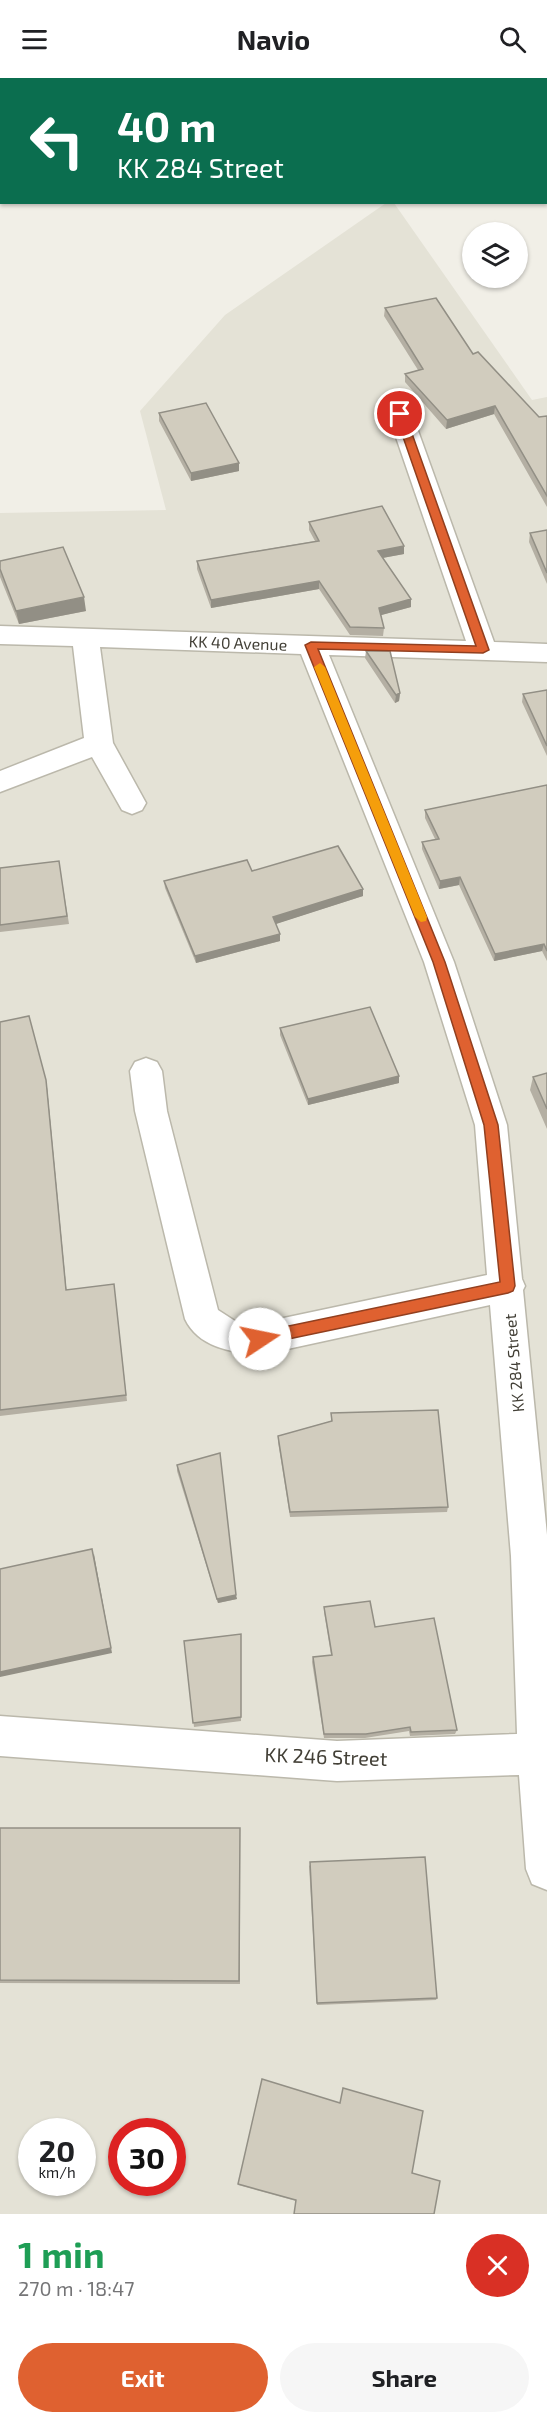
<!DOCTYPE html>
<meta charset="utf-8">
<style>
:root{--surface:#fff;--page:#f6f6f6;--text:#202124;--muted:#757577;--accent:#df6130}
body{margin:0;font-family:"Exo 2",sans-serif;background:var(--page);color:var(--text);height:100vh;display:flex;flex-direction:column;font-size:22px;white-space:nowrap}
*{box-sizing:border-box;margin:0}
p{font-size:20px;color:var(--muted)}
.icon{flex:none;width:33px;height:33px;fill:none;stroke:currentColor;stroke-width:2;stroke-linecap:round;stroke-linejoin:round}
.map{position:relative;height:2136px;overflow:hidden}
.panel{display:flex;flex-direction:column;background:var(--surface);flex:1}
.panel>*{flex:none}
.hud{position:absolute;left:0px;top:0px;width:548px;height:126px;box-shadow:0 2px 4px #0004;background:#0b6e4f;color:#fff;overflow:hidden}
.fabs{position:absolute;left:462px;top:144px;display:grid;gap:12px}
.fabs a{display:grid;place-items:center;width:66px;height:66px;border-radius:50%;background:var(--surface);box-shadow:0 2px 4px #0004;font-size:30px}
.speed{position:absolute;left:18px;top:2040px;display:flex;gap:12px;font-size:30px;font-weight:700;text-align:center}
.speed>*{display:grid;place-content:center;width:78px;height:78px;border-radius:50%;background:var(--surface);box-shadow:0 2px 4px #0004;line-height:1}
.speed small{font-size:15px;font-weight:400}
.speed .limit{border:9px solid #d22;background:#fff;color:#111}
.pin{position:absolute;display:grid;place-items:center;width:51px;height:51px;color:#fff;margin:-26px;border:3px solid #fff;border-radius:50%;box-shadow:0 2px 6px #0007}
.me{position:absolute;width:66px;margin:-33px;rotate:79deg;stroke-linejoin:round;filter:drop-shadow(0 0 4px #0008)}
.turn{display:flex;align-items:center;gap:21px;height:126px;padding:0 18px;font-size:27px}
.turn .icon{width:78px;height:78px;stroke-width:2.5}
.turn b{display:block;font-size:42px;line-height:51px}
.round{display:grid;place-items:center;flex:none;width:63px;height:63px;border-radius:32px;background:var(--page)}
.summary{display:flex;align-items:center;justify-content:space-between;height:102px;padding:0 18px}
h1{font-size:36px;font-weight:700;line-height:45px;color:#1e9e55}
.button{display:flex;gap:12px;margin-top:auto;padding:12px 18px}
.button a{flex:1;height:69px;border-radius:36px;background:var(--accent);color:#fff;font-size:24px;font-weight:700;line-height:69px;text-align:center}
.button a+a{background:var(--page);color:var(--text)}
header{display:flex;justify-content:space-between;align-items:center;height:78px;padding:0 18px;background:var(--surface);font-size:27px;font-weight:700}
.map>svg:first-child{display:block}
.residential{fill:#e4e2d6;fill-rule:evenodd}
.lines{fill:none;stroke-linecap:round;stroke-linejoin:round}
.street-casing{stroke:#bbb8ab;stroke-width:3}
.street{fill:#fff;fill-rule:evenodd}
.wall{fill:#b4afa3}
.shaded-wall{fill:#928f85}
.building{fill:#d1ccbe;stroke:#928f85;stroke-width:1.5}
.route{fill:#df6130;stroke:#913f1f;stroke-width:1.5}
.slow{fill:#f59e0b}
.labels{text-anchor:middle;stroke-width:4.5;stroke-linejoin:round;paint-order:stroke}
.street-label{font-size:16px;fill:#434037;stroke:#fff}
.near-street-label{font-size:20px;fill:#434037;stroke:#fff}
</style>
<header><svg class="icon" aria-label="menu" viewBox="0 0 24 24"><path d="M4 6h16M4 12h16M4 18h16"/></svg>Navio<svg class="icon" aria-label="search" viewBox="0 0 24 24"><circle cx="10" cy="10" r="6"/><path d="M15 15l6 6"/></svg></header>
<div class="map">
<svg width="547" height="2136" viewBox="0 0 547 2136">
<rect width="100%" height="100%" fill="#f1efe7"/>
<path class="residential" d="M386,125H394L532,322L547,319V2136H0V435L166,432L140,333L225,237ZM32,2054H82V2104H32ZM122,2054H172V2104H122Z"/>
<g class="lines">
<defs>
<path id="street" d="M496,0H521L495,2Z
M0,106H2L0,119Z
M400,329L408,331L412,336L494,564L547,566V584L329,577L454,884L507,1047L522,1201L525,1208L523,1212L547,1457V1812L532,1806L526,1791L519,1697L337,1703L0,1678V1638L337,1663L517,1656L511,1478L490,1227L260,1277C232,1274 199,1270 185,1241L135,1033L130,993L135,984L146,980L157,984L162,993L167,1033L218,1232L235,1243L260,1245L487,1197L475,1047L424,884L301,576L100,569L113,665L146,725L142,732L132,736L122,732L92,679L0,714V693L84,660L73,568L0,566V548L466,563L388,336L392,331Z"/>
</defs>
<use href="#street" class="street-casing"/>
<use href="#street" class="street"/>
</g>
<path class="wall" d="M385,230L473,276L539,339L547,338V429L494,336L446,351L405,304V296L418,292L384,238Z
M159,335L239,385V393L191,403L159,343Z
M309,444L404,476L382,480L411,521V529L381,537L384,550L383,558L350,557L319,511L211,530L197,491V483L315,463L309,452Z
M547,452V506L529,464L530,455Z
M0,483L86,533L19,546L0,499Z
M366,573L400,615L399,623L395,625L365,580Z
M547,612V678L522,624L523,616Z
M547,707V883L542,873L494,883L459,807L439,811L422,771V764L435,761L425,740V732Z
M59,783L69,846L0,854V790Z
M252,793L363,811V818L275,846L280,856V863L196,885L165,810L164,803Z
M0,944L47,1009L66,1212L114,1206L127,1323L0,1338Z
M280,950L399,998V1005L308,1027L280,957Z
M547,995V1051L530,1012L533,999Z
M331,1335L448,1429L447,1434L290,1439L278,1364V1358L331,1343Z
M177,1387L237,1521L218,1525L177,1393Z
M324,1529L375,1549L457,1652L455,1656L410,1658L409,1653L365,1660H324L312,1584L313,1579L331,1577L324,1534Z
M241,1556V1643L194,1649L184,1563Z
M0,1750H240V1906L0,1905Z
M309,1787L437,1920L436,1922L317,1927Z
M340,2025L423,2033L296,2123L238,2107V2106Z"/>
<path class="shaded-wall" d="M495,328L494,336L446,351L447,342Z
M239,385V393L191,403V395Z
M404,468V476L377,481L378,473Z
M319,503V511L211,530V522Z
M84,519L86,533L19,546L16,533Z
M411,521V529L378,538L379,530Z
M400,615L399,623L395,625L396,617Z
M460,799L459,807L439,811L440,803Z
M363,811V818L273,847V839Z
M280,856V863L196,885L195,878Z
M544,866L542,873L494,883L495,876Z
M399,998V1005L308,1027V1021Z
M46,1002L47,1009L67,1218L66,1212Z
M94,1476L112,1575L0,1599V1594Z
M236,1517L237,1521L218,1525L217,1521Z"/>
<path class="building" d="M436,220L473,276L478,274L539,339L547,338V418L495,328L447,342L405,296L423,291L385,230Z
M206,325L239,385L191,395L159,335Z
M382,428L404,468L378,473L411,521L379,530L384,550L350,549L319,503L211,522L197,483L319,463L309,444Z
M547,452V495L530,455Z
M63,469L84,519L16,533L0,491V483Z
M366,573H390L400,615L396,617Z
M547,612V668L523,616Z
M547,707V873L544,866L495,876L460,799L440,803L422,764L439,761L425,732Z
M338,768L363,811L273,839L280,856L195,878L164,803L247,782L252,793Z
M59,783L67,838L0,847V790Z
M370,929L399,998L308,1021L280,950Z
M29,938L46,1002L66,1212L114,1206L126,1317L0,1332V944Z
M547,995V1031L533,999Z
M438,1332L448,1429L290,1434L278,1358L332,1343L331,1335Z
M220,1375L236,1517L217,1521L177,1387Z
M92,1471L111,1570L0,1594V1491Z
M370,1523L375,1549L434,1540L457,1652L411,1654L410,1649L366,1656H324L313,1579L332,1577L324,1529Z
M241,1556V1639L193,1645L184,1563Z
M0,1750H240L239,1903L0,1902Z
M425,1779L437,1920L317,1925L310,1784Z
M262,2001L340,2025L343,2010L423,2033L412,2095L440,2103L434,2136H294L296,2122L238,2106Z"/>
<path class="route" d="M400,333L405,336L489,572L483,575L318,571L445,884L498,1047L515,1208L513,1213L508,1215L260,1267L254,1266L252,1261L254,1256L260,1254L500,1204L484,1047L433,884L305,567L311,564L476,568L395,336Z"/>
<path class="slow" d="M320,585L325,589L427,839L426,843L421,844L415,839L314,589Z"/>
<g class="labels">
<g class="street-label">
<text transform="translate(238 565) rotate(2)" y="6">KK 40 Avenue</text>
<text transform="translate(514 1285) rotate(-95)" y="6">KK 284 Street</text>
</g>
<g class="near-street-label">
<text transform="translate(326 1679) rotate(2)" y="7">KK 246 Street</text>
</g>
</g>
</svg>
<div class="fabs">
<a><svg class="icon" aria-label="layers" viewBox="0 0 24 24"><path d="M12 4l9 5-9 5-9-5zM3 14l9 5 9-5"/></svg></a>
</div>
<div class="speed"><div>20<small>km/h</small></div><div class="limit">30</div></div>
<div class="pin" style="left:400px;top:336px;background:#d93025"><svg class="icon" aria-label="arrive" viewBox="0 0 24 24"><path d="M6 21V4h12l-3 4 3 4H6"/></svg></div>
<svg class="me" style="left:260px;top:1261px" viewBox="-20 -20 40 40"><circle r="19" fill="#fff"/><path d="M0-13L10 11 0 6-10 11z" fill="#df6130"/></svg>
<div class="hud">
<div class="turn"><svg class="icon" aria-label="left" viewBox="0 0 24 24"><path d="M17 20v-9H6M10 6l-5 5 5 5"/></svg><div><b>40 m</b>KK 284 Street</div></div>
</div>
</div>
<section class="panel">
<div class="summary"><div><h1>1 min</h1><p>270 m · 18:47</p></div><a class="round" style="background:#d93025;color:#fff"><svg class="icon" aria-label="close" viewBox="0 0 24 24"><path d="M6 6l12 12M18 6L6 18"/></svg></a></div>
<div class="button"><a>Exit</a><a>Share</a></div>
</section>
